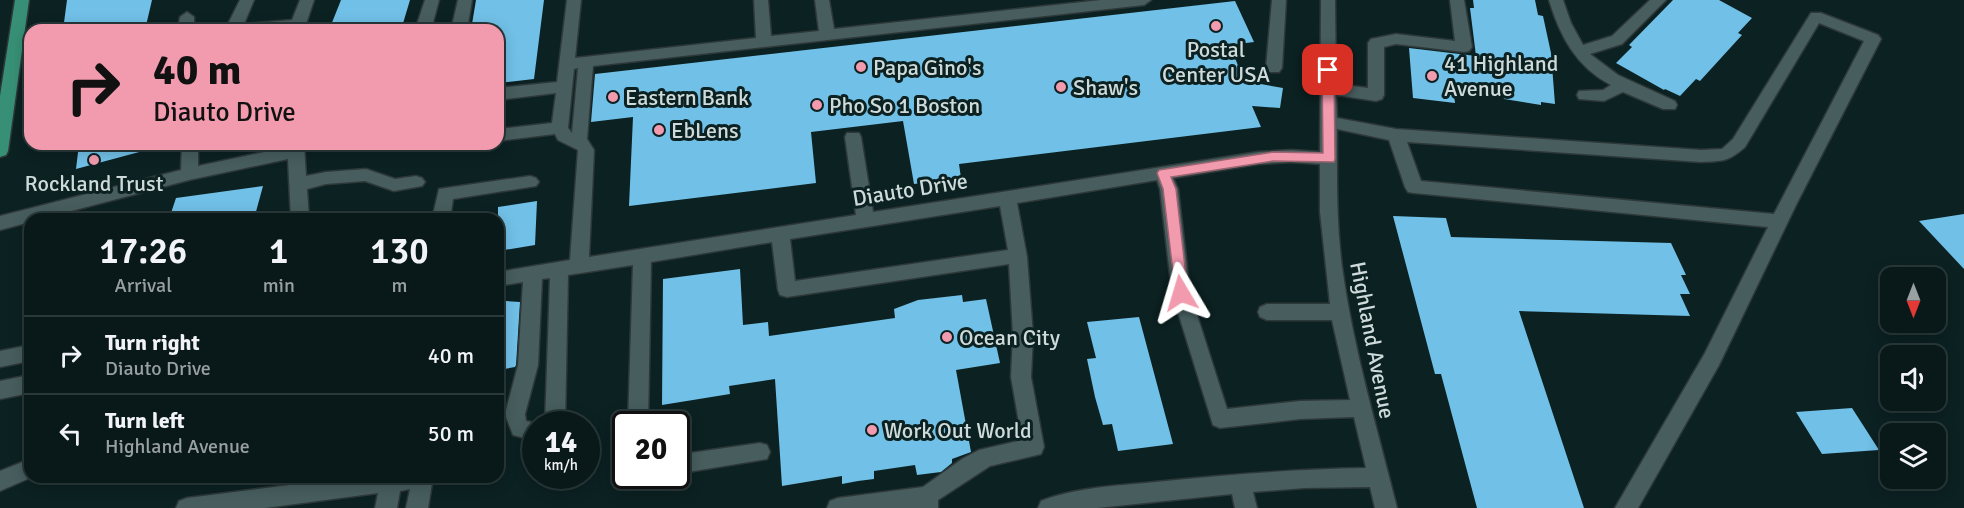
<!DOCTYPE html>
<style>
:root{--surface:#09191a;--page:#172627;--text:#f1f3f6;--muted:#99a0a2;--line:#293839}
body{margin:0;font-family:Signika,sans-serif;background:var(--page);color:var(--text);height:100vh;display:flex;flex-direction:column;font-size:22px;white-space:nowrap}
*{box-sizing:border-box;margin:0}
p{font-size:20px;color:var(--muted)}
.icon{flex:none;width:33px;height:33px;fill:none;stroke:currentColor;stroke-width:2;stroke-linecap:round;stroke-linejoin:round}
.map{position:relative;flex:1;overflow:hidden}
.details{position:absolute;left:24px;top:213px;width:480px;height:270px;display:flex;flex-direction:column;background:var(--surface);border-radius:18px;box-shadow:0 3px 15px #0003,0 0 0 2px var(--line)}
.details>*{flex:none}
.top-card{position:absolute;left:24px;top:24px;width:480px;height:126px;border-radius:18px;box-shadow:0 3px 15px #0003,0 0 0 2px var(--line);background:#f29aae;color:#111;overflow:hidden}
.needle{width:39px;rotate:180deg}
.controls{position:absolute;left:1880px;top:267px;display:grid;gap:12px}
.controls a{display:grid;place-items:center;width:66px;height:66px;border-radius:12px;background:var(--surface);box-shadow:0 3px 15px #0003,0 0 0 2px var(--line);font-size:30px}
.speed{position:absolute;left:522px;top:411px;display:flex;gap:12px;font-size:30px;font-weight:700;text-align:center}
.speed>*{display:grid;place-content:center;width:78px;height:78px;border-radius:50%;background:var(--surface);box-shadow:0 3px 15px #0003,0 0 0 2px var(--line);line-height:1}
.speed small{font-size:15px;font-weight:400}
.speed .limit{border:3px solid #111;border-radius:9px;background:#fff;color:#111}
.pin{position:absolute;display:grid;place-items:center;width:51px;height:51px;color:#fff;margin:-26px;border-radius:12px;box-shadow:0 3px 9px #0006}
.me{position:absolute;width:66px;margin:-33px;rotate:353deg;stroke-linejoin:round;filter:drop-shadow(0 0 4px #0008)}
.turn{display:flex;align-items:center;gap:21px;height:126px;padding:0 30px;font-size:27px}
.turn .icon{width:78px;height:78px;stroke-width:2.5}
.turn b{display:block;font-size:42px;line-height:51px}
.eta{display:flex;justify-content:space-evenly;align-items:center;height:102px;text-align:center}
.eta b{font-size:36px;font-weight:600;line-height:42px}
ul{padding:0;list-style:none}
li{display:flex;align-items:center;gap:18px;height:78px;padding:0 30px;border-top:2px solid var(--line)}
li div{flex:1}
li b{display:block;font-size:22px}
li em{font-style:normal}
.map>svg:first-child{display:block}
.building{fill:#71c0e7}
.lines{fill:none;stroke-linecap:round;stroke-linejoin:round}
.minor-casing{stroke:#2e3839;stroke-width:3}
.major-casing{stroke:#2e3839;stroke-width:3}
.minor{fill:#475d5e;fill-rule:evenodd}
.major{fill:#379075;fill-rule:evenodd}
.route{fill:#f29aae;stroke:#9d6471;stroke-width:1.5}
.poi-dot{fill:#f29aae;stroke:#0c2122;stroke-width:2}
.labels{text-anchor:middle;stroke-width:6;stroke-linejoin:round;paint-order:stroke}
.poi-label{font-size:22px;fill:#cfdbdb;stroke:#0c2122;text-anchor:start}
.street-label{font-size:22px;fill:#cfdbdb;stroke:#0c2122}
</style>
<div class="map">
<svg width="1964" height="508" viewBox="0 0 1964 508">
<rect width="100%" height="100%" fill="#0c2122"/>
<path class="building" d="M67,0H152L145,30H63Z
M341,0H410L401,30H329Z
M476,0H544L534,79L498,83V30H471Z
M1473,0H1535L1538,15L1543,16L1551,53L1555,104L1541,102V105L1504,99L1503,96L1453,88L1455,103L1413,98L1409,48L1476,56L1470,8H1474Z
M1673,0H1719L1752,18L1738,33L1742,35L1700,81L1696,79L1680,96L1665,89L1664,90L1616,63L1632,47L1629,45Z
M1235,1L1254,42L1230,45L1244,81L1283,88L1280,108L1252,106L1261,127L959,164L961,178L914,184L903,121L811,132L816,183L629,206L633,117L591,122L595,74Z
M79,144H142L143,151L76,169Z
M263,186L254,219H169L176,198Z
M537,201L535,245L498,251V207Z
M1964,214V269L1919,221Z
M1393,216L1446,218L1451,237L1671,243L1686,275H1681L1690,294H1680L1690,316L1519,311L1584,508H1477L1441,374H1435Z
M740,269L743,325L768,322L769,336L895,318L894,309L918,300L962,295L963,302L986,299L1000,363L956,370L971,452L952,459V463L941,472L917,475L915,465L874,471V479L858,481L842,484V476L782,486L775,379L729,386L730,394L662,405L663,279Z
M506,301L520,302L516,365L515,367L499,370L498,305L505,304Z
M1139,317L1173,444L1118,451L1112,424L1103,425L1095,397L1087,359L1096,358L1087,322Z
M1852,408L1879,450L1822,454L1796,412Z"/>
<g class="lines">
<defs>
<path id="minor" d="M240,0H254L244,24L292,20L300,0H314L304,30H225Z
M425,0H439L431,30H415Z
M458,0H472L467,30H451Z
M567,0H581L575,58L756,38L754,0H768L771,36L819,31L815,0H829L834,29L1101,0H1151L1144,5L593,66L587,139L594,150L589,257L856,215L845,137L847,133H859L861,137L873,212L1258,152L1291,150L1320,152L1321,0H1335L1336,84L1368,88V43L1371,39L1396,34L1455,41L1450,0H1464L1472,47L1469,51L1464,52L1396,44L1384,47V95L1382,99L1376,101L1336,95L1337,118L1396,129L1701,150L1722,149L1733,139L1811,13H1821L1878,35L1881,39L1796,205L1719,365L1638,508H1615L1705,353L1768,227L1414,193L1408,192L1405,187L1389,140L1337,129C1337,175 1336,221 1342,267C1353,348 1377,428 1397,508H1375L1370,487L1304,488L1253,492L1257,508H1235L1232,494L1097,508H1038L1041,501C1077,487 1117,486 1155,482C1225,475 1295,469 1366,468L1354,417L1300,419L1220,428L1213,425L1172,293L1160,189L1157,180L1017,203L1027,257L1033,335L1031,377L1044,447L1041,454L990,466L938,500V508H827L830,501L838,498L923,487L962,459L979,450L1022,440L1011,377L1013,335L1009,264L787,297L780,295L778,290L772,242L651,262L648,424H628L633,265L568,275L565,424H545L550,278L542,279L538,365L525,414L526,421L540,424H536V441L513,435L505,414L518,365L523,282L498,286V272L570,260L578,150L558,140L555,134L498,141V129L552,123L556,93L498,100V88L557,82ZM1819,23L1864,41L1774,214L1421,181L1407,142L1701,162C1723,161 1728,162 1745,147ZM578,68L572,133L568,128L574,69ZM1291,162L1320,164V212L1330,304H1267L1260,307L1258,312L1260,317L1267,320H1332L1350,400L1300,401L1227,409L1190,293L1178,189L1173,178L1258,164ZM1000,206L1008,250L795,281L790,239Z
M1272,0H1286L1282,68L1279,72H1269L1266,68Z
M1549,0H1563L1571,23L1583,45L1612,36L1650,0H1666L1622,44L1590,54L1618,75L1675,101L1677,105L1675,109H1663L1623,92L1604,101L1579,99L1577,95L1579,91L1603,90L1611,85C1576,67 1560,36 1549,0Z
M187,12L194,17V30H178L180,17Z
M182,144H198V166L288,147V144H304L306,176L326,172L366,169L395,179L416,176L422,178L425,182L422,186L394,191L365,181L326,184L307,189L309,219H291L288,159L189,180L41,219H30V222L0,230V216L181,170Z
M530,176L536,178L539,182L536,186L453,199L450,219H432L439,189Z
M30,345V361L0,367V351Z
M30,375V393L0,399V381Z
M760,443L767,445L770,452L767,459L676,474V455Z
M30,459V477H32L0,491V471Z
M354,477H433L428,508H406L410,489L400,491L397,508H375L378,493L265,508H176L179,501L187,498Z"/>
<path id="major" d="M15,0H29L8,151L6,155L0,157V96Z"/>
</defs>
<use href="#minor" class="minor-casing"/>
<use href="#major" class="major-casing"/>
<use href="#minor" class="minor"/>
<use href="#major" class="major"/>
</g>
<path class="route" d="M1328,66L1334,70L1335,159L1334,162L1273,161L1171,177L1176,189L1188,293L1186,297H1176L1163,189L1157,173L1159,170L1273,152L1323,153L1322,70Z"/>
<g class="poi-dot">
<circle cx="1216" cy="26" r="6"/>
<circle cx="861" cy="67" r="6"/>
<circle cx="1432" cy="76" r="6"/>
<circle cx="1061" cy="87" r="6"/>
<circle cx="613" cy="97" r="6"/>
<circle cx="817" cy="105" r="6"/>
<circle cx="659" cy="130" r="6"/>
<circle cx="94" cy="160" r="6"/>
<circle cx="947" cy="337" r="6"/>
<circle cx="872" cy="430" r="6"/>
</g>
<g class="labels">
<g class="poi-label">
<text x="1216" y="57" text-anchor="middle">Postal<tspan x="1216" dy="25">Center USA</tspan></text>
<text x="1444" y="71">41 Highland<tspan x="1444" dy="25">Avenue</tspan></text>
<text x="873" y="75">Papa Gino's</text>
<text x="1073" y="95">Shaw's</text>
<text x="625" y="105">Eastern Bank</text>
<text x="829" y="113">Pho So 1 Boston</text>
<text x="671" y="138">EbLens</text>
<text x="94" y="191" text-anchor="middle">Rockland Trust</text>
<text x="959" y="345">Ocean City</text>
<text x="884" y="438">Work Out World</text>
</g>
<g class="street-label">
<text transform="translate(910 189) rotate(-9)" y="8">Diauto Drive</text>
<text transform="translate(1373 340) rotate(79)" y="8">Highland Avenue</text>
</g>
</g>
</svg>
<div class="controls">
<a><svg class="needle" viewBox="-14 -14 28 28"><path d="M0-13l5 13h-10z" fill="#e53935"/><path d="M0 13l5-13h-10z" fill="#99a0a2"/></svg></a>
<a><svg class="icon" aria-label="sound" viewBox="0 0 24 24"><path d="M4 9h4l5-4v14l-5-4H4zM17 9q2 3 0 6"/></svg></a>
<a><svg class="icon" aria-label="layers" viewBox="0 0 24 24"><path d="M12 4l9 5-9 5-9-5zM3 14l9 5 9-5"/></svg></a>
</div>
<div class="speed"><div>14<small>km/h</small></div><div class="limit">20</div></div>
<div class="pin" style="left:1328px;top:70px;background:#d93025"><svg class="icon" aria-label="arrive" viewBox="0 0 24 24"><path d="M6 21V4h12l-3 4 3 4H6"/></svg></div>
<svg class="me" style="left:1181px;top:293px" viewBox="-20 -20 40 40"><path d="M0-17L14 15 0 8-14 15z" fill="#f29aae" stroke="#fff" stroke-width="4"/></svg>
<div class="top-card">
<div class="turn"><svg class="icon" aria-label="right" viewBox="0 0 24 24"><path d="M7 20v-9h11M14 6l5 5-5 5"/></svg><div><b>40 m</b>Diauto Drive</div></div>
</div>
<section class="details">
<div class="eta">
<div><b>17:26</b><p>Arrival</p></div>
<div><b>1</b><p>min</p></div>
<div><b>130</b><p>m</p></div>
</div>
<ul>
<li><svg class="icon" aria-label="right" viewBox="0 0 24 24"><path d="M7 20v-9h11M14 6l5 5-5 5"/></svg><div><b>Turn right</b><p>Diauto Drive</p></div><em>40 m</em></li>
<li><svg class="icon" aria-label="left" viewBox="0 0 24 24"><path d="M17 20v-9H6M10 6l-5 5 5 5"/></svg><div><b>Turn left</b><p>Highland Avenue</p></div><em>50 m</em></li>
</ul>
</section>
</div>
